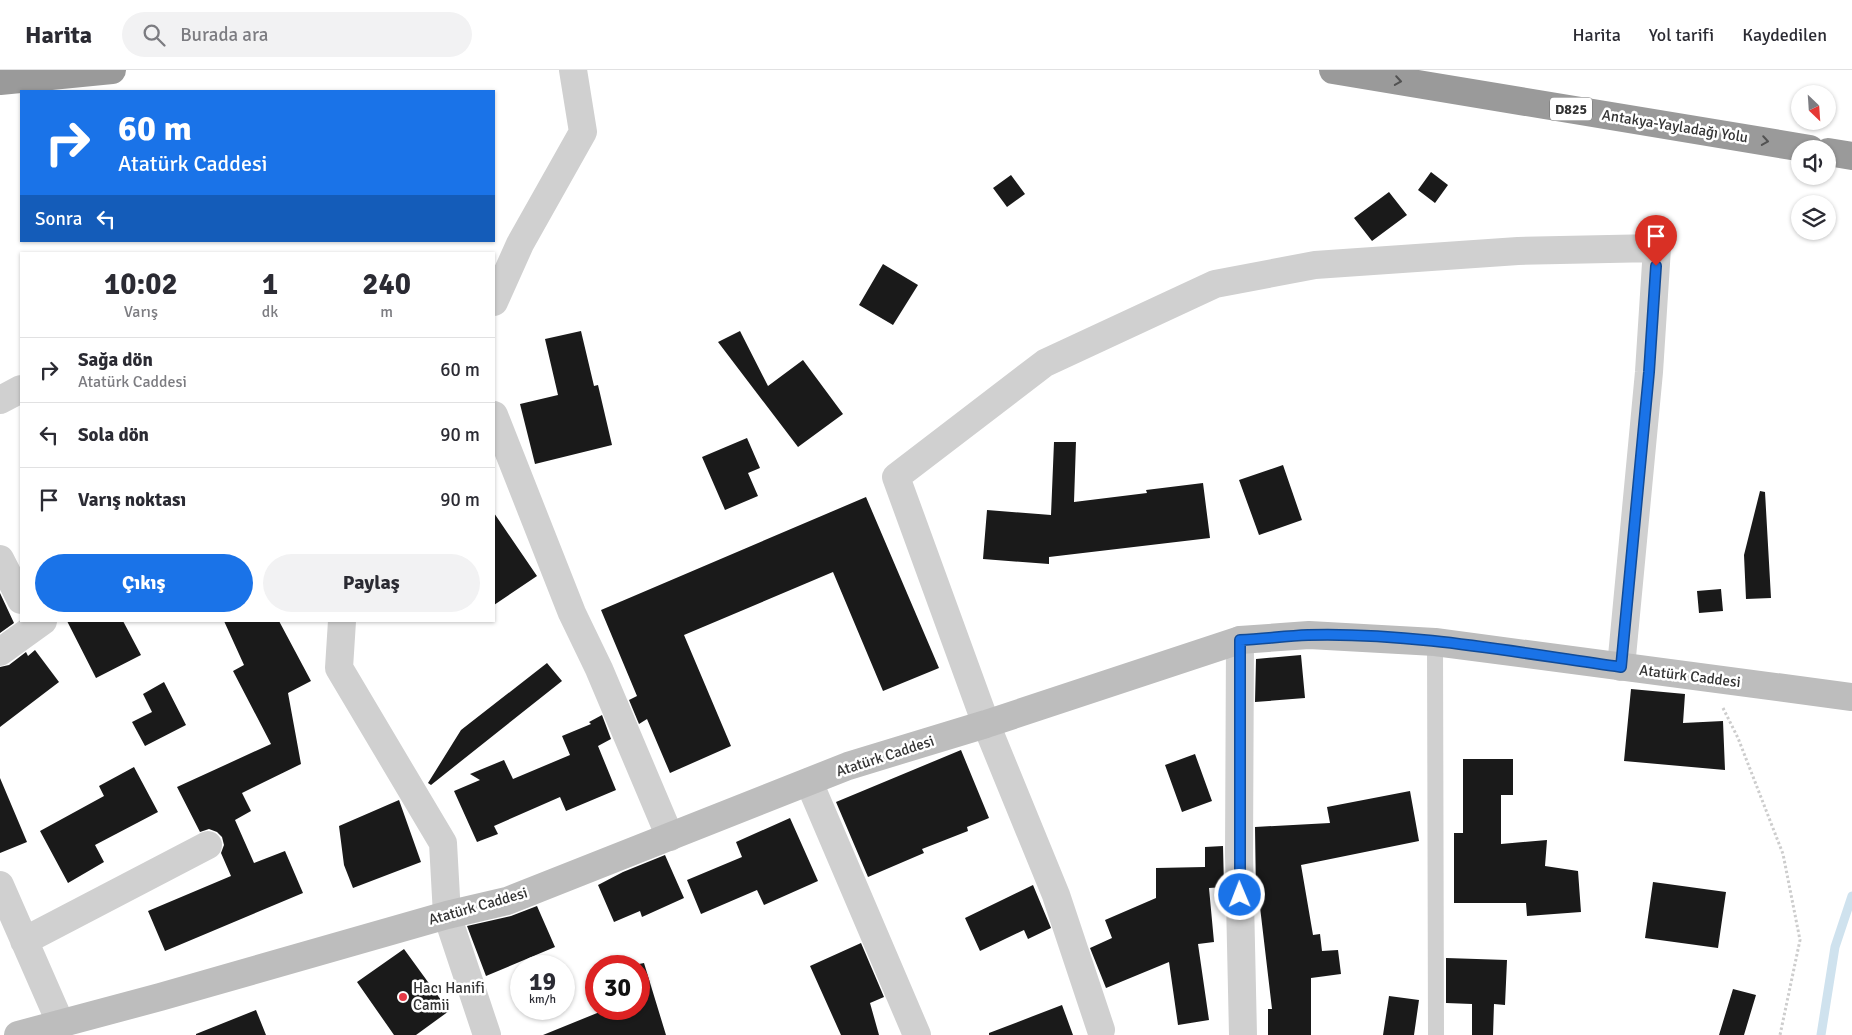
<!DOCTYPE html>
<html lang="tr">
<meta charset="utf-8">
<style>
:root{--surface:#fff;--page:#f2f2f3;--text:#2b2b33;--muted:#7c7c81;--line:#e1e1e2;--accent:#1a73e8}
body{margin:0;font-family:Signika,sans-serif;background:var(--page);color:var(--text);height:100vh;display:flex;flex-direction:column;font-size:19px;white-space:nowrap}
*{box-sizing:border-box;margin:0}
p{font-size:16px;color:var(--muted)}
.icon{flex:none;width:28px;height:28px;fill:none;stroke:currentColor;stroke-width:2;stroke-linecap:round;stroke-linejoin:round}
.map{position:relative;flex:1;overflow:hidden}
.panel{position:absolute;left:20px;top:182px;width:475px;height:370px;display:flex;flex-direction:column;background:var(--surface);border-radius:0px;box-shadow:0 1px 4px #0004}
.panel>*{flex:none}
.top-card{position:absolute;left:20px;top:20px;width:475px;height:152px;border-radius:0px;box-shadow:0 1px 4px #0004;background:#1a73e8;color:#fff;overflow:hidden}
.needle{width:32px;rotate:155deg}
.fabs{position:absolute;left:1791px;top:15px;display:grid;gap:10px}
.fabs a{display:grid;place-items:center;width:45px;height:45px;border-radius:50%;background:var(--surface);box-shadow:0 1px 4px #0004;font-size:25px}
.speed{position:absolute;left:510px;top:885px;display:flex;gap:10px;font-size:25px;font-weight:700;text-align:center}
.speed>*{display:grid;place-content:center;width:65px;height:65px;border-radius:50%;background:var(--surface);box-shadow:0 1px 4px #0004;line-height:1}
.speed small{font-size:12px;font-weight:400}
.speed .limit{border:8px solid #d22;background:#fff;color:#111}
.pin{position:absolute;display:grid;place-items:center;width:42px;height:42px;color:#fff;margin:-51px -21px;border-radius:50% 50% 50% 0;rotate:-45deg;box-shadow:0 0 5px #0007}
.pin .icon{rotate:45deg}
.me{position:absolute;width:55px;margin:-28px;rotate:359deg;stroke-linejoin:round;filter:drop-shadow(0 0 4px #0008)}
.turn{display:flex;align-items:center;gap:18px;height:105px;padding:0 15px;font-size:22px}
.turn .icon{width:65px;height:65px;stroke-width:2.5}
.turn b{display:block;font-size:35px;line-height:42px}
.then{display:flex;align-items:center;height:48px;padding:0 15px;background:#0003;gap:10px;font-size:19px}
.eta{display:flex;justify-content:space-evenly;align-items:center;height:85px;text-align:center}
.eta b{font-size:30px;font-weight:800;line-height:35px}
.button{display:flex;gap:10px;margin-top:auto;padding:10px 15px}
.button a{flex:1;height:58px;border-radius:30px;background:var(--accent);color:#fff;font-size:20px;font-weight:800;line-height:58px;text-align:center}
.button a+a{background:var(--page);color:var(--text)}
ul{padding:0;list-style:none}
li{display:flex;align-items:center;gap:15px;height:65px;padding:0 15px;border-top:1px solid var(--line)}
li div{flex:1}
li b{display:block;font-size:19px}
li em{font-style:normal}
header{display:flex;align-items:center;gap:30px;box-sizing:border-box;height:70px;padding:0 25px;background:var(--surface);border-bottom:1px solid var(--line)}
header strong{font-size:24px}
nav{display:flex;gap:28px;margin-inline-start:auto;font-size:18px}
.search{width:350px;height:45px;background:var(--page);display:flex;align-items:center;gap:12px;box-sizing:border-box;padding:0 18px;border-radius:28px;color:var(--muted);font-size:19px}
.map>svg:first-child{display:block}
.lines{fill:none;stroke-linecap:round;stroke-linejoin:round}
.stream{stroke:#cfe2ee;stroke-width:9}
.building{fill:#1a1a1a}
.path{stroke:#cdcdcd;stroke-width:3;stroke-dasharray:2.5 2.5;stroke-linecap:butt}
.lane{stroke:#d0d0d0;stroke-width:16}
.street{stroke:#d0d0d0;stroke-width:28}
.secondary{stroke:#bdbdbd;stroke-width:28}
.highway{stroke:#9a9a9a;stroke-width:28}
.oneway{stroke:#525252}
.route-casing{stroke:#114b97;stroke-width:12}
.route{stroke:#1a73e8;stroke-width:9}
.poi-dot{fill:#e63946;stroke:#fff;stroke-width:2}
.labels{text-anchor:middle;stroke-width:5;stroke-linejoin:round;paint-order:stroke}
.shield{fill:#fff;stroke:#707070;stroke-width:1}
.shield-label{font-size:14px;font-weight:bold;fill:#333}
.street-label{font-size:15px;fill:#333;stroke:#fff}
.poi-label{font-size:15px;fill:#333;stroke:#fff;text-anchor:start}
</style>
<header>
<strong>Harita</strong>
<div class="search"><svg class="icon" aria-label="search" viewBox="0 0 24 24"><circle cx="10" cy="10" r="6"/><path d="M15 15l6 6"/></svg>Burada ara</div>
<nav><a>Harita</a><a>Yol tarifi</a><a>Kaydedilen</a></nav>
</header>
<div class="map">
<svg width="1852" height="965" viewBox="0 0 1852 965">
<rect width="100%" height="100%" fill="#fff"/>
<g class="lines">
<path class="stream" d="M1821,965L1835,877L1852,826"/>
</g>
<path class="building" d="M1431,102L1448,115L1435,133L1418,120Z
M1011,105L1025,124L1007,137L993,118Z
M1389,122L1407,145L1372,171L1354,148Z
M883,194L918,215L893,255L859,235Z
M581,261L594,316L598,315L612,375L535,394L520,334L558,325L545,269Z
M740,261L768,316L803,290L843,344L798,377L718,272Z
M747,368L760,398L748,403L758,426L725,440L702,387Z
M1054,372H1076L1074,432L1147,423L1146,420L1203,413L1210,468L1049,487V494L983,489L987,440L1051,445Z
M1283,395L1302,450L1259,465L1239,410Z
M1760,421L1765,422L1771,528L1746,529L1744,485Z
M866,427L939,598L883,621L833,502L684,565L731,676L670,703L647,649L639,654L629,630L637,626L601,540Z
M494,443L537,506L494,535Z
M1721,519L1723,541L1699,543L1697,521Z
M0,523L14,553L0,563Z
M67,551H123L141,585L96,608Z
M224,551H279L311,611L288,623L301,694L242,723L251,741L235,750L254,793L285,781L303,823L165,881L148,841L231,806L221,783L224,775L222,767L217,762L209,759L200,762L177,717L271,674L233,601L244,595Z
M35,580L59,612L0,657V597L9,595L26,582L28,586Z
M1301,585L1305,628L1255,632L1256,589Z
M547,593L562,611L431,715L428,713L461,660Z
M164,612L186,655L145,676L132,652L152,642L143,624Z
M1631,619L1685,624L1683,653L1723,651L1725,700L1624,691Z
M602,645L611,669L598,676L616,720L566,741L560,727L494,756L498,764L477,772L454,721L480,710L470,704L504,690L513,709L570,685L562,666L591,654L589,652Z
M961,680L989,748L967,757L968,761L922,779L924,783L868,807L836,732Z
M1195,684L1212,731L1182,742L1165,695Z
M1463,689H1513V725H1501V774L1547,770L1545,796L1578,801L1581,842L1527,846L1526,833H1454V763H1463Z
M134,697L158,742L95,775L104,792L68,813L40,761L104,726L99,716Z
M0,708L27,772L0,783Z
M1410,721L1419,771L1301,795L1313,865L1320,864L1322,881L1338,880L1341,904L1311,908V965H1268V939H1272L1260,837L1258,838L1256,826L1255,757L1330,753L1327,737Z
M399,730L421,792L353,818L344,795L339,756Z
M790,748L818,811L764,835L757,820L701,844L687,810L742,787L736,772Z
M1223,776L1224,817L1209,818L1214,872L1198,874L1209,950L1178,955L1169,892L1106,918L1090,878L1112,868L1105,850L1156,828V798L1205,797V777Z
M665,785L684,828L642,847L640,841L614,852L598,815L623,802Z
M1653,812L1726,822L1718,878L1645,868Z
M1033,815L1051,858L1028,869L1024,860L980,881L965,848Z
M537,836L555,877L486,906L467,856L511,846Z
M861,873L884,927L870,933L879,965H841L810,896Z
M404,879L449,941L416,965H394L357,912Z
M1446,888L1507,890L1505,935L1494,934L1493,965H1472V934L1446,933Z
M644,893L666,965H543L607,939H639V894Z
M1733,919L1756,925L1744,965H1719Z
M1389,926L1419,930L1414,965H1383Z
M1062,935L1073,965H989V963Z
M256,940L266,965H196V964Z"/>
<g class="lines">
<path class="path" d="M1723,638L1738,668L1783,784L1800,870L1780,965"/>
<path class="lane" d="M1435,572L1436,965"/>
<path class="street" d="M494,232L520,174L583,62L573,0
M0,330L21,319
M494,345L572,543L599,599L670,767
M0,489L21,530
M342,551L339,598L443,773L447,845L487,965
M1240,570L1239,785L1243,965
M0,582L43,551
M809,712L917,965
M0,815L60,952
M24,871L208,775
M1101,960L1056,825L986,654L896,407L1045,293L1215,214L1315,195L1518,181L1657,178L1649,302L1621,597"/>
<path class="secondary" d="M18,965L160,927L447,845L507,831L848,696L986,654L1240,570L1309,565L1435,572L1852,627"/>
<path class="highway" d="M1333,0L1810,79
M0,11L112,0
M1828,82L1852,86"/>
</g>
<defs><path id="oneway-chevron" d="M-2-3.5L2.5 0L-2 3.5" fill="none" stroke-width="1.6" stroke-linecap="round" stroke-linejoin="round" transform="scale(1.25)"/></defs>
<g class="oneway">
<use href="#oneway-chevron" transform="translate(1398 11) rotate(9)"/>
<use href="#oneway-chevron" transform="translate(1765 71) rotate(9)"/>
</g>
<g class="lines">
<defs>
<path id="route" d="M1240,825V570C1263,569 1285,566 1308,565C1411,562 1519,583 1621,597L1649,302L1656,196"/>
</defs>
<use href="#route" class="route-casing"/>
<use href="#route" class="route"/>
</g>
<circle class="poi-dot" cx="403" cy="927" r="5"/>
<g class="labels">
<rect class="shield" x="1550" y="27.5" width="42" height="23" rx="4"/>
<g class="shield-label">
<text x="1571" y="44">D825</text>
</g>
<g class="street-label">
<text transform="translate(1675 56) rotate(9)" y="5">Antakya-Yayladağı Yolu</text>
<text transform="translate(1690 606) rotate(7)" y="5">Atatürk Caddesi</text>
<text transform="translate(885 686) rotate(-18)" y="5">Atatürk Caddesi</text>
<text transform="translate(478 836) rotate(-16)" y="5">Atatürk Caddesi</text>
</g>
<g class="poi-label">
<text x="413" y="923">Hacı Hanifi<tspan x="413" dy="17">Camii</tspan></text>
</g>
</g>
</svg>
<div class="fabs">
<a><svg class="needle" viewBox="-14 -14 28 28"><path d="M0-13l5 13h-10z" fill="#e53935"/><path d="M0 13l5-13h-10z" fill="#7c7c81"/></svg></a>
<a><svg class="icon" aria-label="sound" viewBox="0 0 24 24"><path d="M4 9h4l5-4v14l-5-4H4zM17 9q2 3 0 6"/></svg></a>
<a><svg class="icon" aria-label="layers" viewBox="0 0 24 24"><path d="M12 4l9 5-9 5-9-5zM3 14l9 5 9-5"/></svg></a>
</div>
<div class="speed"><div>19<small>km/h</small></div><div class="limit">30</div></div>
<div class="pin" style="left:1656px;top:196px;background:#d93025"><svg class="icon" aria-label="arrive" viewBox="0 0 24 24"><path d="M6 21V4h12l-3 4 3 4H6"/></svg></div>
<svg class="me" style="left:1240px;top:825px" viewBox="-20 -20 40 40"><circle r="17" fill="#1a73e8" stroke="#fff" stroke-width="3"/><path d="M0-11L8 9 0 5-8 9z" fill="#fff"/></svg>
<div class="top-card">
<div class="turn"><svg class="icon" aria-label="right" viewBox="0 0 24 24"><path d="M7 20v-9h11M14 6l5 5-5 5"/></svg><div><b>60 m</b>Atatürk Caddesi</div></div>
<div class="then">Sonra<svg class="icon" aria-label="left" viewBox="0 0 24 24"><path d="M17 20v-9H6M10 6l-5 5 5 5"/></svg></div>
</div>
<section class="panel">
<div class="eta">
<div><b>10:02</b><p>Varış</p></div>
<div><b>1</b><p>dk</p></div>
<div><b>240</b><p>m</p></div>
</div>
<ul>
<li><svg class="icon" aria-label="right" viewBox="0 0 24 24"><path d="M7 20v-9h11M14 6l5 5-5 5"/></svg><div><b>Sağa dön</b><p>Atatürk Caddesi</p></div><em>60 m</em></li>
<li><svg class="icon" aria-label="left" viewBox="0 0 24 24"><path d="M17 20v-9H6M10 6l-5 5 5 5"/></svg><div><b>Sola dön</b></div><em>90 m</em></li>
<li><svg class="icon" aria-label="arrive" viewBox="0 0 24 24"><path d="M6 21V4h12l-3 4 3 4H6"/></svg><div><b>Varış noktası</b></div><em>90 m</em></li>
</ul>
<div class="button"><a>Çıkış</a><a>Paylaş</a></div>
</section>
</div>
